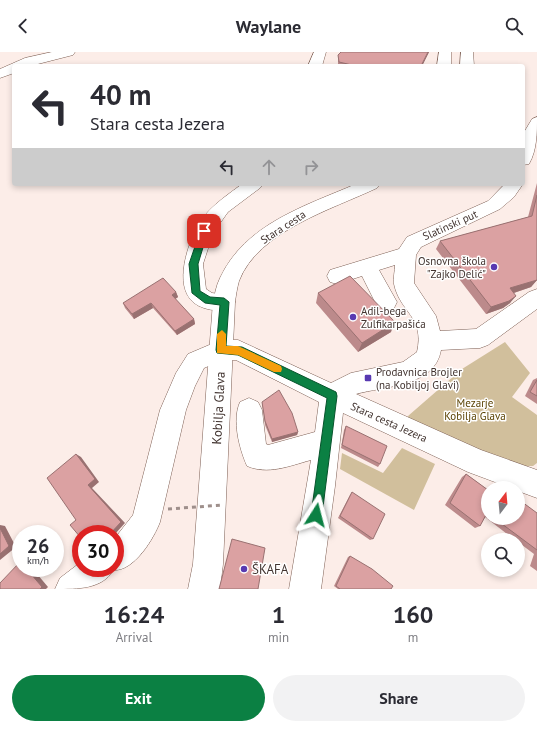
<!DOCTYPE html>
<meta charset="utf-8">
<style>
:root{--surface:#fff;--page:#f2f2f3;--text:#2b2b33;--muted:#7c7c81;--accent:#0b8043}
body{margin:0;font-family:"PT Sans",sans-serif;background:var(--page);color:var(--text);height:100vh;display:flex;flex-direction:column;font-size:15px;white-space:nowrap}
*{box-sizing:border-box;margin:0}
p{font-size:13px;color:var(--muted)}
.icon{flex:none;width:22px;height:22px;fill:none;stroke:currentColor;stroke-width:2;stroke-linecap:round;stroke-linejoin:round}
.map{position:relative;height:537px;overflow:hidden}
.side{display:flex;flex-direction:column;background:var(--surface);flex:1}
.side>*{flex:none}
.guide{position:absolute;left:12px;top:12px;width:513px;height:122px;border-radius:4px;box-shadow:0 2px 6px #0003;background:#fff;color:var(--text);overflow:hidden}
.needle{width:26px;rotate:16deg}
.tools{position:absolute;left:481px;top:429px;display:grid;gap:8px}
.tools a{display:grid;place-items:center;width:44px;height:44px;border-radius:50%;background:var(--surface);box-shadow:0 2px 6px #0003;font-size:20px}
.speed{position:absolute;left:12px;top:473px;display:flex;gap:8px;font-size:20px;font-weight:700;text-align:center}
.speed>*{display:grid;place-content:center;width:52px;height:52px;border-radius:50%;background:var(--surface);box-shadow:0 2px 6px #0003;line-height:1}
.speed small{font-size:10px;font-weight:400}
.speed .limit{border:6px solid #d22;background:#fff;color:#111}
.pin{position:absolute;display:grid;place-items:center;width:34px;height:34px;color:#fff;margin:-17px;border-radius:8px;box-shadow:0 2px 6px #0006}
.me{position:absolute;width:44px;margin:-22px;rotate:9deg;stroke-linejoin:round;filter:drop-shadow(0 0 3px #0008)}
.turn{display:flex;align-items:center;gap:14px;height:84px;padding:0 12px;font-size:18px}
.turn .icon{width:52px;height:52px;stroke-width:2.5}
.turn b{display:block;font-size:28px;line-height:34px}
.lanes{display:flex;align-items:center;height:38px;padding:0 12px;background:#0003;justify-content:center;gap:20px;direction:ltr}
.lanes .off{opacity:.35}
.eta{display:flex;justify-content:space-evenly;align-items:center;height:68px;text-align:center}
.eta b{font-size:24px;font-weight:800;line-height:28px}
.cta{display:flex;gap:8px;margin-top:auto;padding:8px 12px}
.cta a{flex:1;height:46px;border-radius:24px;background:var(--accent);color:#fff;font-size:16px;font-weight:800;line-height:46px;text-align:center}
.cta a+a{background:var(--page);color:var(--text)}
header{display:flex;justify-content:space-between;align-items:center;height:52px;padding:0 12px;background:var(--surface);font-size:18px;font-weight:800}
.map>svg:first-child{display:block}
.green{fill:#d1bf9c}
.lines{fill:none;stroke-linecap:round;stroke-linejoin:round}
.minor-casing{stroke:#7e6055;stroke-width:1}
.major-casing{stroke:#7e6055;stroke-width:1}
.minor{fill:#fff;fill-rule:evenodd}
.major{fill:#fff;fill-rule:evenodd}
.path-bridge{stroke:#9e8f8b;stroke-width:3;stroke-dasharray:4 4;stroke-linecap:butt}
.wall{fill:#bc8a8b}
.shaded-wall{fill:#997171}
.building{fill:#dba1a2;stroke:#997171}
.route{fill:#0b8043;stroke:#07532c}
.slow{fill:#f59e0b}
.poi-dot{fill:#5839b1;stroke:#fff;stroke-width:1.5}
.labels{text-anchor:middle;stroke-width:3;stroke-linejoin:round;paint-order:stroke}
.street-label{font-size:11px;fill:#423430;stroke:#fff}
.poi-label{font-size:11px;fill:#423430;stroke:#fff;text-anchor:start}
.park-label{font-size:11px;fill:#5b4304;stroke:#fff}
.near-street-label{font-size:13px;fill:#423430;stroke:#fff}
.near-poi-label{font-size:13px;fill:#423430;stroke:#fff;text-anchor:start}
</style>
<header><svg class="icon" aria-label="back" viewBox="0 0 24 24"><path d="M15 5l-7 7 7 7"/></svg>Waylane<svg class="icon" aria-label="search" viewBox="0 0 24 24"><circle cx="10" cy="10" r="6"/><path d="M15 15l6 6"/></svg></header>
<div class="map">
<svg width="537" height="537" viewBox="0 0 537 537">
<rect width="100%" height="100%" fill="#fcede8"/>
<path class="green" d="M505,290L530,321L512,345L537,363V411L533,414H523L406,374L408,364L462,317Z
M402,396L435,412L414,458L340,417L342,401L383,421Z"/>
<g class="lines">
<defs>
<path id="minor" d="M52,0H75L73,3L30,14H14V21L0,26V17L25,6Z
M314,0H326L322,14H308Z
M439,0H451V14H437Z
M537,65C537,81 537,98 529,112L523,113V82L532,67Z
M242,132H263L260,136L228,160L213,181L203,212L206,237L212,241L232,244L235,250L232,256C223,259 213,259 204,256C172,246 184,203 195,179C204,158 225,145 242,132Z
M505,132H523L514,145L500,157L421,195L416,203L414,231L436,264L440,279L476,277L529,240L537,237V257L488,293L480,296L441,298C435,335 384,334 356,342L481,398L537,418V446L518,439V436H511L468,420L343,361L335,434L321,537H289L311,408C289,414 268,423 247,414C239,396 232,368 240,350L249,346L258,350L262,358L266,392L268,393L315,380L319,350L236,308H223L204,316L195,334L186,358L160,470C154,486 134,520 113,518C103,537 78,537 55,537L60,526L81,510V516H115V486L133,463L160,358L176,321L188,302L221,288H238L331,331L351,321L403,310L417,300C425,264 400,261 394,232C393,226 395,219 395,213L379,218L397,250L394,256L386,259L378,256L362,224L337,232L330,230L327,224L330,218L399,197L407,185L488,149Z"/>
<path id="major" d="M461,0H473L474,14H460Z
M356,132H380L377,136C333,157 258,179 239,229C237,236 236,243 235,250L223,512L220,537H188L193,512L213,250C215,242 216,234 220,226C245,172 305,154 356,132Z"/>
</defs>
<use href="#minor" class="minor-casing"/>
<use href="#major" class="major-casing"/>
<use href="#minor" class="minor"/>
<use href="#major" class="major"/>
<path class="path-bridge" d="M168,457L223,453"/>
</g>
<path class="wall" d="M341,0H429L422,14H338V3Z
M537,131V228L531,235L514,241L510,251L503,256L486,262L436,197L440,189L528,165Z
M176,240L178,245L175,247L194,267L195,272L177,283L153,256L134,267L125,256L123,251Z
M318,241L391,280L358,300L316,251Z
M537,326V352L525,344L533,328Z
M262,350L298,380L297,383L272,390L265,373Z
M346,374L380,412L378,415L341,396L344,378Z
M466,422L488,438V466H518L537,461V519L530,514L534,502L518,490V488H515L485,465L480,474L475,476L445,453L462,425Z
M352,440L373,487L370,488L338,466L350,443Z
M350,504L391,537H338L334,534L348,505Z"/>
<path class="shaded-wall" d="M428,0H429L422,14H421Z
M537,228L531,235L504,244L510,236Z
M176,240L178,245L174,248L172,243Z
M516,244L510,251L503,256L486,262L491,255Z
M151,251L153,256L134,267L132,262Z
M194,267L195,272L177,283L175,279Z
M395,270L391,280L358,300L362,291Z
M298,380L297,383L272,390V387Z
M76,402L81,405L99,430L92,436L125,471L115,482H110L88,433Z
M0,473L5,474L16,495L0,508Z
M26,516H32L48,535L46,537H40Z"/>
<path class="building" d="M341,0H428L421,14H356L339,10L338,3Z
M537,143V228L510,236L516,244L509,249L491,255L440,189L532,164Z
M350,224L395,270L362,291L318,241Z
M163,226L176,240L172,243L194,267L175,279L151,251L132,262L123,251Z
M537,328V344L530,340Z
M279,338L292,361L298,380L272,387L265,369L262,350Z
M346,374L387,394L380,412L342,393Z
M76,402L95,427L88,433L121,470L110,482H81V486L70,473L76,468L47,426Z
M466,422L488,438V461H487L480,474L450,451Z
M352,440L385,462L373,487L340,464Z
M518,447L537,461V498L494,466H518Z
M0,476L9,494L0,502Z
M232,487L265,496L258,537H219Z
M350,504L372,517L393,534L391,537H340L336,534Z
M20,510H21V516H26L42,535L40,537H0V531Z"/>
<path class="route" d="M201,177H207L208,179L198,212L200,239L210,245L224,246L229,250L226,294L242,295L336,340L337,344L322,463L321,467L316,469L312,467L311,463L327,346L238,303L217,301L216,298L220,253L205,251L192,241L189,212Z"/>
<path class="slow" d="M222,278L226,282V294H238L281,314L282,317L281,320H274L238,303L217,301V282Z"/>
<g class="poi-dot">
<circle cx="494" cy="215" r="4"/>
<circle cx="353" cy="265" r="4"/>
<rect x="364" y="322" width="8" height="8" rx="2"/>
<circle cx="244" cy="517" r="4"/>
</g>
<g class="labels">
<g class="street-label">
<text transform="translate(450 173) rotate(-24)" y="4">Slatinski put</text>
<text transform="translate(283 175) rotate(-33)" y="4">Stara cesta</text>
<text transform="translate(389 370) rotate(24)" y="4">Stara cesta Jezera</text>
</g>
<g class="poi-label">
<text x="486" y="213" text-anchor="end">Osnovna škola<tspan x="486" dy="13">"Zajko Delić"</tspan></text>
<text x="361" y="263">Adil-bega<tspan x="361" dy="13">Zulfikarpašića</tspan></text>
<text x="376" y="324">Prodavnica Brojler<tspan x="376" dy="13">(na Kobiljoj Glavi)</tspan></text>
</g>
<g class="park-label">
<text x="475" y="355">Mezarje<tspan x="475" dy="13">Kobilja Glava</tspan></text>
</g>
<g class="near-street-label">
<text transform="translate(218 356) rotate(-87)" y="5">Kobilja Glava</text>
</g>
<g class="near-poi-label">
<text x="252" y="522">ŠKAFA</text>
</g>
</g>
</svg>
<div class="tools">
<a><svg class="needle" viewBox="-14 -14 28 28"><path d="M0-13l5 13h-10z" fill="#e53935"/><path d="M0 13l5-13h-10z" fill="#7c7c81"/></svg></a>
<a><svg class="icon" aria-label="search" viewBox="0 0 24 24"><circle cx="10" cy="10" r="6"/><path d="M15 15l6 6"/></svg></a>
</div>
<div class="speed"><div>26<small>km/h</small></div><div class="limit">30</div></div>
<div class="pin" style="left:204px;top:179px;background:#d93025"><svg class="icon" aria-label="arrive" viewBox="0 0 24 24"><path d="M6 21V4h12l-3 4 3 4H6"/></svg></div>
<svg class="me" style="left:316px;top:463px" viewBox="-20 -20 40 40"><path d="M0-17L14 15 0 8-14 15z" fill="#0b8043" stroke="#fff" stroke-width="4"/></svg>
<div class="guide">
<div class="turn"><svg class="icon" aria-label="left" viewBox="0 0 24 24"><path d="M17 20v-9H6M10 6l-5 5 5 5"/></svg><div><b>40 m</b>Stara cesta Jezera</div></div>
<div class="lanes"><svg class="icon" aria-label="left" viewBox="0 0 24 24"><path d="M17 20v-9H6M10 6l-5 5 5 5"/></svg><svg class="icon off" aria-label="ahead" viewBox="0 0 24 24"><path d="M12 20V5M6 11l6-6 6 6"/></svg><svg class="icon off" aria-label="right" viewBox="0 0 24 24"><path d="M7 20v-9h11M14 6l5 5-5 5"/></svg></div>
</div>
</div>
<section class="side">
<div class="eta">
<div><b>16:24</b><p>Arrival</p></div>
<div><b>1</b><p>min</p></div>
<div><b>160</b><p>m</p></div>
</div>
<div class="cta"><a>Exit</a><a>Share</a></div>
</section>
